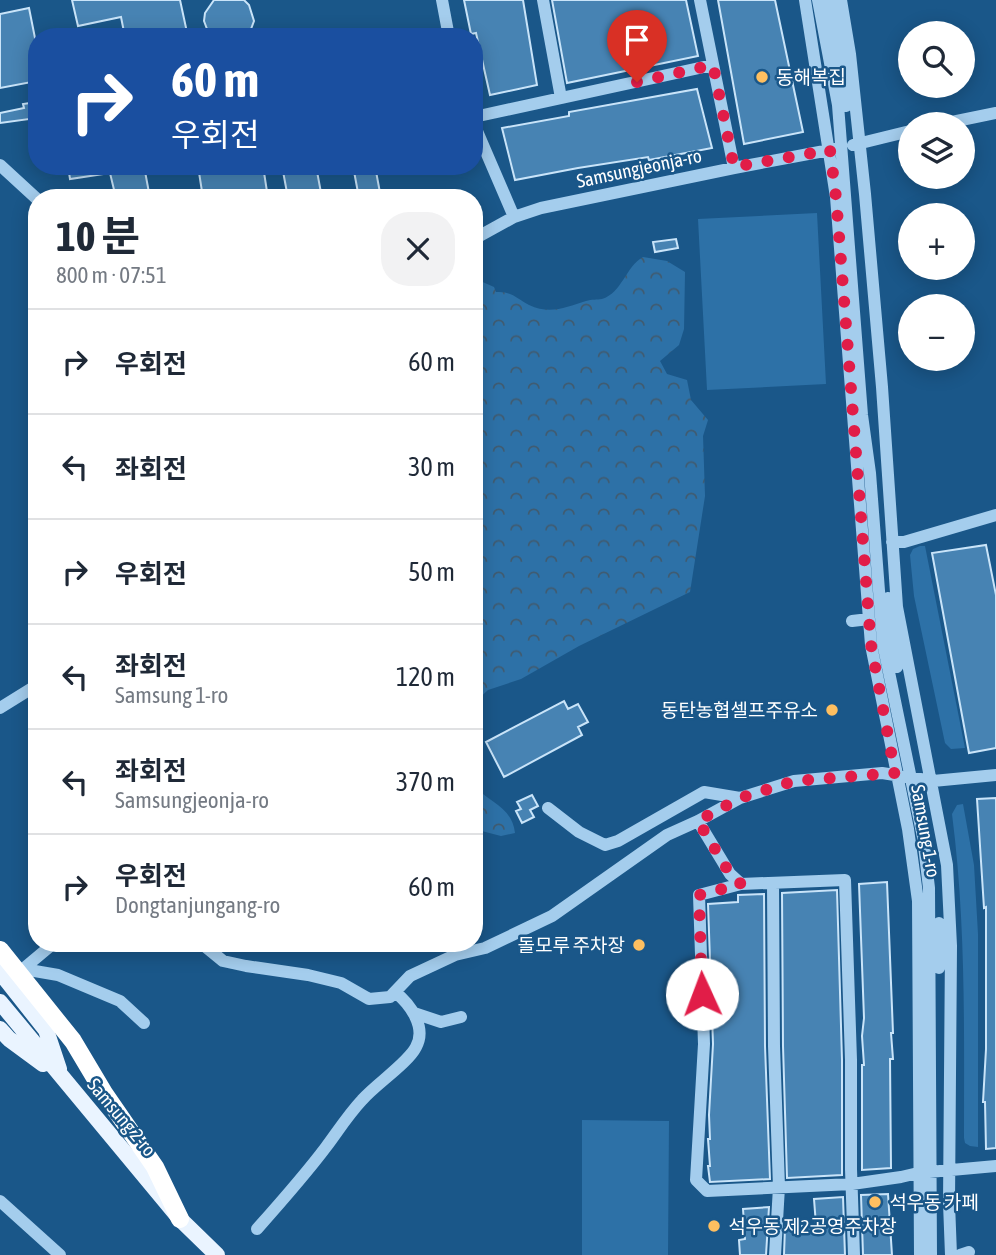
<!DOCTYPE html>
<html lang="ko">
<meta charset="utf-8">
<style>
:root{--surface:#fff;--page:#f2f2f3;--text:#1f2937;--muted:#747a83;--line:#e0e1e3}
body{margin:0;font-family:"Asap Condensed","Noto Sans KR",sans-serif;background:var(--page);color:var(--text);height:100vh;display:flex;flex-direction:column;font-size:26px;white-space:nowrap}
*{box-sizing:border-box;margin:0}
p{font-size:23px;color:var(--muted)}
.icon{flex:none;width:38px;height:38px;fill:none;stroke:currentColor;stroke-width:2;stroke-linecap:round;stroke-linejoin:round}
.map{position:relative;flex:1;overflow:hidden}
.side{position:absolute;left:28px;top:189px;width:455px;height:763px;display:flex;flex-direction:column;background:var(--surface);border-radius:28px;box-shadow:0 4px 18px #0003}
.side>*{flex:none}
.hud{position:absolute;left:28px;top:28px;width:455px;height:147px;border-radius:28px;box-shadow:0 4px 18px #0003;background:#1a4fa0;color:#fff;overflow:hidden}
.buttons{position:absolute;left:898px;top:21px;display:grid;gap:14px}
.buttons a{display:grid;place-items:center;width:77px;height:77px;border-radius:50%;background:var(--surface);box-shadow:0 4px 18px #0003;font-size:35px}
.pin{position:absolute;display:grid;place-items:center;width:60px;height:60px;color:#fff;margin:-72px -30px;border-radius:50% 50% 50% 0;rotate:-45deg;box-shadow:0 0 7px #0007}
.pin .icon{rotate:45deg}
.me{position:absolute;width:77px;margin:-38px;rotate:358deg;stroke-linejoin:round;filter:drop-shadow(0 0 5px #0008)}
.turn{display:flex;align-items:center;gap:24px;height:147px;padding:0 28px;font-size:32px}
.turn .icon{width:91px;height:91px;stroke-width:2.5}
.turn b{display:block;font-size:49px;line-height:60px}
.round{display:grid;place-items:center;flex:none;width:74px;height:74px;border-radius:28px;background:var(--page)}
.overview{display:flex;align-items:center;justify-content:space-between;height:119px;padding:0 28px}
h1{font-size:42px;font-weight:700;line-height:52px}
ul{padding:0;list-style:none}
li{display:flex;align-items:center;gap:21px;height:105px;padding:0 28px;border-top:2px solid var(--line)}
li div{flex:1}
li b{display:block;font-size:26px}
li em{font-style:normal}
.map>svg:first-child{display:block}
.grass{fill:#2d71a7}
.forest{fill:url(#forest-crowns)}
.building{fill:#4783b3;stroke:#c9e4f9;stroke-width:2}
.lines{fill:none;stroke-linecap:round;stroke-linejoin:round}
.minor{stroke:#a4cded;stroke-width:12}
.major{stroke:#eaf4ff;stroke-width:16}
.highway{stroke:#fff;stroke-width:18}
.route{stroke:#e11d48;stroke-width:12;stroke-dasharray:0 21.6}
.poi-dot{fill:#febf60;stroke:#1a5789;stroke-width:2.5}
.labels{text-anchor:middle;stroke-width:5;stroke-linejoin:round;paint-order:stroke}
.poi-label{font-size:19px;fill:#fff;stroke:#1a5789;text-anchor:start}
.street-label{font-size:19px;fill:#fff;stroke:#1a5789}
</style>
<div class="map">
<svg width="996" height="1255" viewBox="0 0 996 1255">
<defs>
<pattern id="forest-crowns" width="20" height="18" patternUnits="userSpaceOnUse" patternTransform="scale(1.75)"><rect width="20" height="18" fill="#2d71a7"/><path d="M2 6a3 3 0 1 1 6 0M12 15a3 3 0 1 1 6 0" fill="none" stroke="#405b70"/></pattern>
</defs>
<rect width="100%" height="100%" fill="#1a5789"/>
<path class="grass" d="M817,213L826,384L707,390L698,219Z
M920,546H925L965,748L951,749L945,743L914,596L910,555L913,549Z
M963,804L974,865L978,934V1147L970,1146L965,1143L964,1138C964,1029 966,923 952,814L957,805Z
M582,1120L669,1121L668,1255H582Z"/>
<path class="forest" d="M643,257L667,261L685,272L684,329L679,345L660,361L667,374L687,380L691,400L708,420L703,436L705,496L690,592L579,646L521,679L488,690L474,703V281L478,280L494,287L496,292C511,291 516,298 529,305C550,315 567,307 586,301C592,299 597,300 602,299C622,293 626,266 643,257Z
M474,786C490,803 512,807 515,833L501,836L474,829Z"/>
<path class="building" d="M72,0H180L188,37H125L121,17L78,26Z
M214,0H244L249,5L254,21L248,37H210L204,21L205,13Z
M464,0H523L537,85L490,95L476,33L471,34Z
M552,0H686L698,56L567,83Z
M718,0H775L803,132L744,144Z
M29,8L37,48V81L0,88V14Z
M697,89L712,148L649,160L648,157L578,168L515,180L502,128L569,116V112Z
M37,102V118L0,123V113L24,108L23,104Z
M68,166H144L150,198H116L110,173L70,179Z
M198,166H263L268,198H203Z
M282,166H316L322,198H288Z
M353,166H375L381,198H359Z
M676,239L678,248L655,252L653,242Z
M986,545L996,595V748L969,753L932,553Z
M564,701L568,709L578,704L588,722L578,727L582,735L504,777L486,742Z
M532,795L538,806L530,810L534,817L522,823L516,811L521,809L517,802Z
M996,798V1148L986,1149L985,1102H983L986,1049V907L984,908L977,799Z
M887,882L893,1033H891L893,1059H890L891,1168L862,1170V1065H864L862,1036L864,1018L859,884Z
M837,890L842,1060V1175L787,1178L783,1046L782,893Z
M764,894L765,1046L770,1179L710,1182L708,1166H710L708,1139H710L709,1115L713,1044L708,904L738,902V895Z
M888,1194L892,1255H863L861,1195Z
M843,1197L845,1255H784L785,1227L816,1225L814,1199Z
M769,1207L766,1255H740L739,1240L745,1239L743,1209Z"/>
<g class="lines">
<path class="minor" d="M442,0L449,37
M543,0L561,98
M700,0L734,168
M805,0L836,197L871,645L908,829L918,901L920,1255
M818,0L838,105L862,415L870,473L883,643L923,837L929,888L931,1255
M829,0L840,54L846,106
M841,0L850,54L865,194L882,387L897,607L947,865L951,946L949,1203L951,1255
M474,117L713,65
M474,124L514,217
M942,124L996,113
M853,145L910,131
M0,165L37,199
M474,239L514,217L541,208L734,168L835,149
M892,542H904L996,515
M888,598L892,642L897,667
M852,621L869,619
M0,708L37,685
M548,808L579,832L605,845L618,841L704,792L740,798
M698,821L730,874L741,884
M773,883L774,1046L779,1187L775,1255
M939,923V968
M201,943L223,961L246,966L308,975L341,983L369,999L390,997L410,976L455,955L485,948L552,916L667,835L698,821L740,798L794,781L882,773L933,781L996,775
M23,969L58,975L120,1001L144,1023
M23,969L54,943
M414,1013L441,1022L461,1017
M0,1201L60,1255
M257,1229C281,1202 305,1175 326,1147C338,1131 348,1115 362,1100C376,1084 408,1063 416,1047C427,1027 410,1004 395,992
M854,1255L851,1169V1060L845,880L741,884L699,895L704,1044L696,1180L707,1191L852,1184L901,1177L918,1173L996,1166
M960,1255L969,1252"/>
<path class="major" d="M0,972L46,1030L59,1069
M0,1002L180,1219L217,1255
M0,1029L9,1039L43,1064"/>
<path class="highway" d="M0,950L73,1041L104,1093L155,1167L180,1219"/>
</g>
<g class="lines">
<path class="route" d="M637,82L713,65L734,167L830,150L836,197L871,645L895,773L794,781L740,798L698,821L730,874L741,884L699,895L702,994"/>
</g>
<g class="poi-dot">
<circle cx="762" cy="77" r="7"/>
<circle cx="832" cy="710" r="7"/>
<circle cx="639" cy="945" r="7"/>
<circle cx="875" cy="1202" r="7"/>
<circle cx="714" cy="1226" r="7"/>
</g>
<g class="labels">
<g class="poi-label">
<text x="776" y="84">동해복집</text>
<text x="818" y="717" text-anchor="end">동탄농협셀프주유소</text>
<text x="625" y="952" text-anchor="end">돌모루 주차장</text>
<text x="889" y="1209">석우동 카페</text>
<text x="728" y="1233">석우동 제2공영주차장</text>
</g>
<g class="street-label">
<text transform="translate(639 168) rotate(-12)" y="7">Samsungjeonja-ro</text>
<text transform="translate(926 831) rotate(80)" y="7">Samsung 1-ro</text>
<text transform="translate(122 1117) rotate(50)" y="7">Samsung 2-ro</text>
</g>
</g>
</svg>
<div class="buttons">
<a><svg class="icon" aria-label="search" viewBox="0 0 24 24"><circle cx="10" cy="10" r="6"/><path d="M15 15l6 6"/></svg></a>
<a><svg class="icon" aria-label="layers" viewBox="0 0 24 24"><path d="M12 4l9 5-9 5-9-5zM3 14l9 5 9-5"/></svg></a>
<a>+</a>
<a>−</a>
</div>
<div class="pin" style="left:637px;top:82px;background:#d93025"><svg class="icon" aria-label="arrive" viewBox="0 0 24 24"><path d="M6 21V4h12l-3 4 3 4H6"/></svg></div>
<svg class="me" style="left:702px;top:994px" viewBox="-20 -20 40 40"><circle r="19" fill="#fff"/><path d="M0-13L10 11 0 6-10 11z" fill="#e11d48"/></svg>
<div class="hud">
<div class="turn"><svg class="icon" aria-label="right" viewBox="0 0 24 24"><path d="M7 20v-9h11M14 6l5 5-5 5"/></svg><div><b>60 m</b>우회전</div></div>
</div>
<section class="side">
<div class="overview"><div><h1>10 분</h1><p>800 m · 07:51</p></div><a class="round"><svg class="icon" aria-label="close" viewBox="0 0 24 24"><path d="M6 6l12 12M18 6L6 18"/></svg></a></div>
<ul>
<li><svg class="icon" aria-label="right" viewBox="0 0 24 24"><path d="M7 20v-9h11M14 6l5 5-5 5"/></svg><div><b>우회전</b></div><em>60 m</em></li>
<li><svg class="icon" aria-label="left" viewBox="0 0 24 24"><path d="M17 20v-9H6M10 6l-5 5 5 5"/></svg><div><b>좌회전</b></div><em>30 m</em></li>
<li><svg class="icon" aria-label="right" viewBox="0 0 24 24"><path d="M7 20v-9h11M14 6l5 5-5 5"/></svg><div><b>우회전</b></div><em>50 m</em></li>
<li><svg class="icon" aria-label="left" viewBox="0 0 24 24"><path d="M17 20v-9H6M10 6l-5 5 5 5"/></svg><div><b>좌회전</b><p>Samsung 1-ro</p></div><em>120 m</em></li>
<li><svg class="icon" aria-label="left" viewBox="0 0 24 24"><path d="M17 20v-9H6M10 6l-5 5 5 5"/></svg><div><b>좌회전</b><p>Samsungjeonja-ro</p></div><em>370 m</em></li>
<li><svg class="icon" aria-label="right" viewBox="0 0 24 24"><path d="M7 20v-9h11M14 6l5 5-5 5"/></svg><div><b>우회전</b><p>Dongtanjungang-ro</p></div><em>60 m</em></li>
</ul>
</section>
</div>
